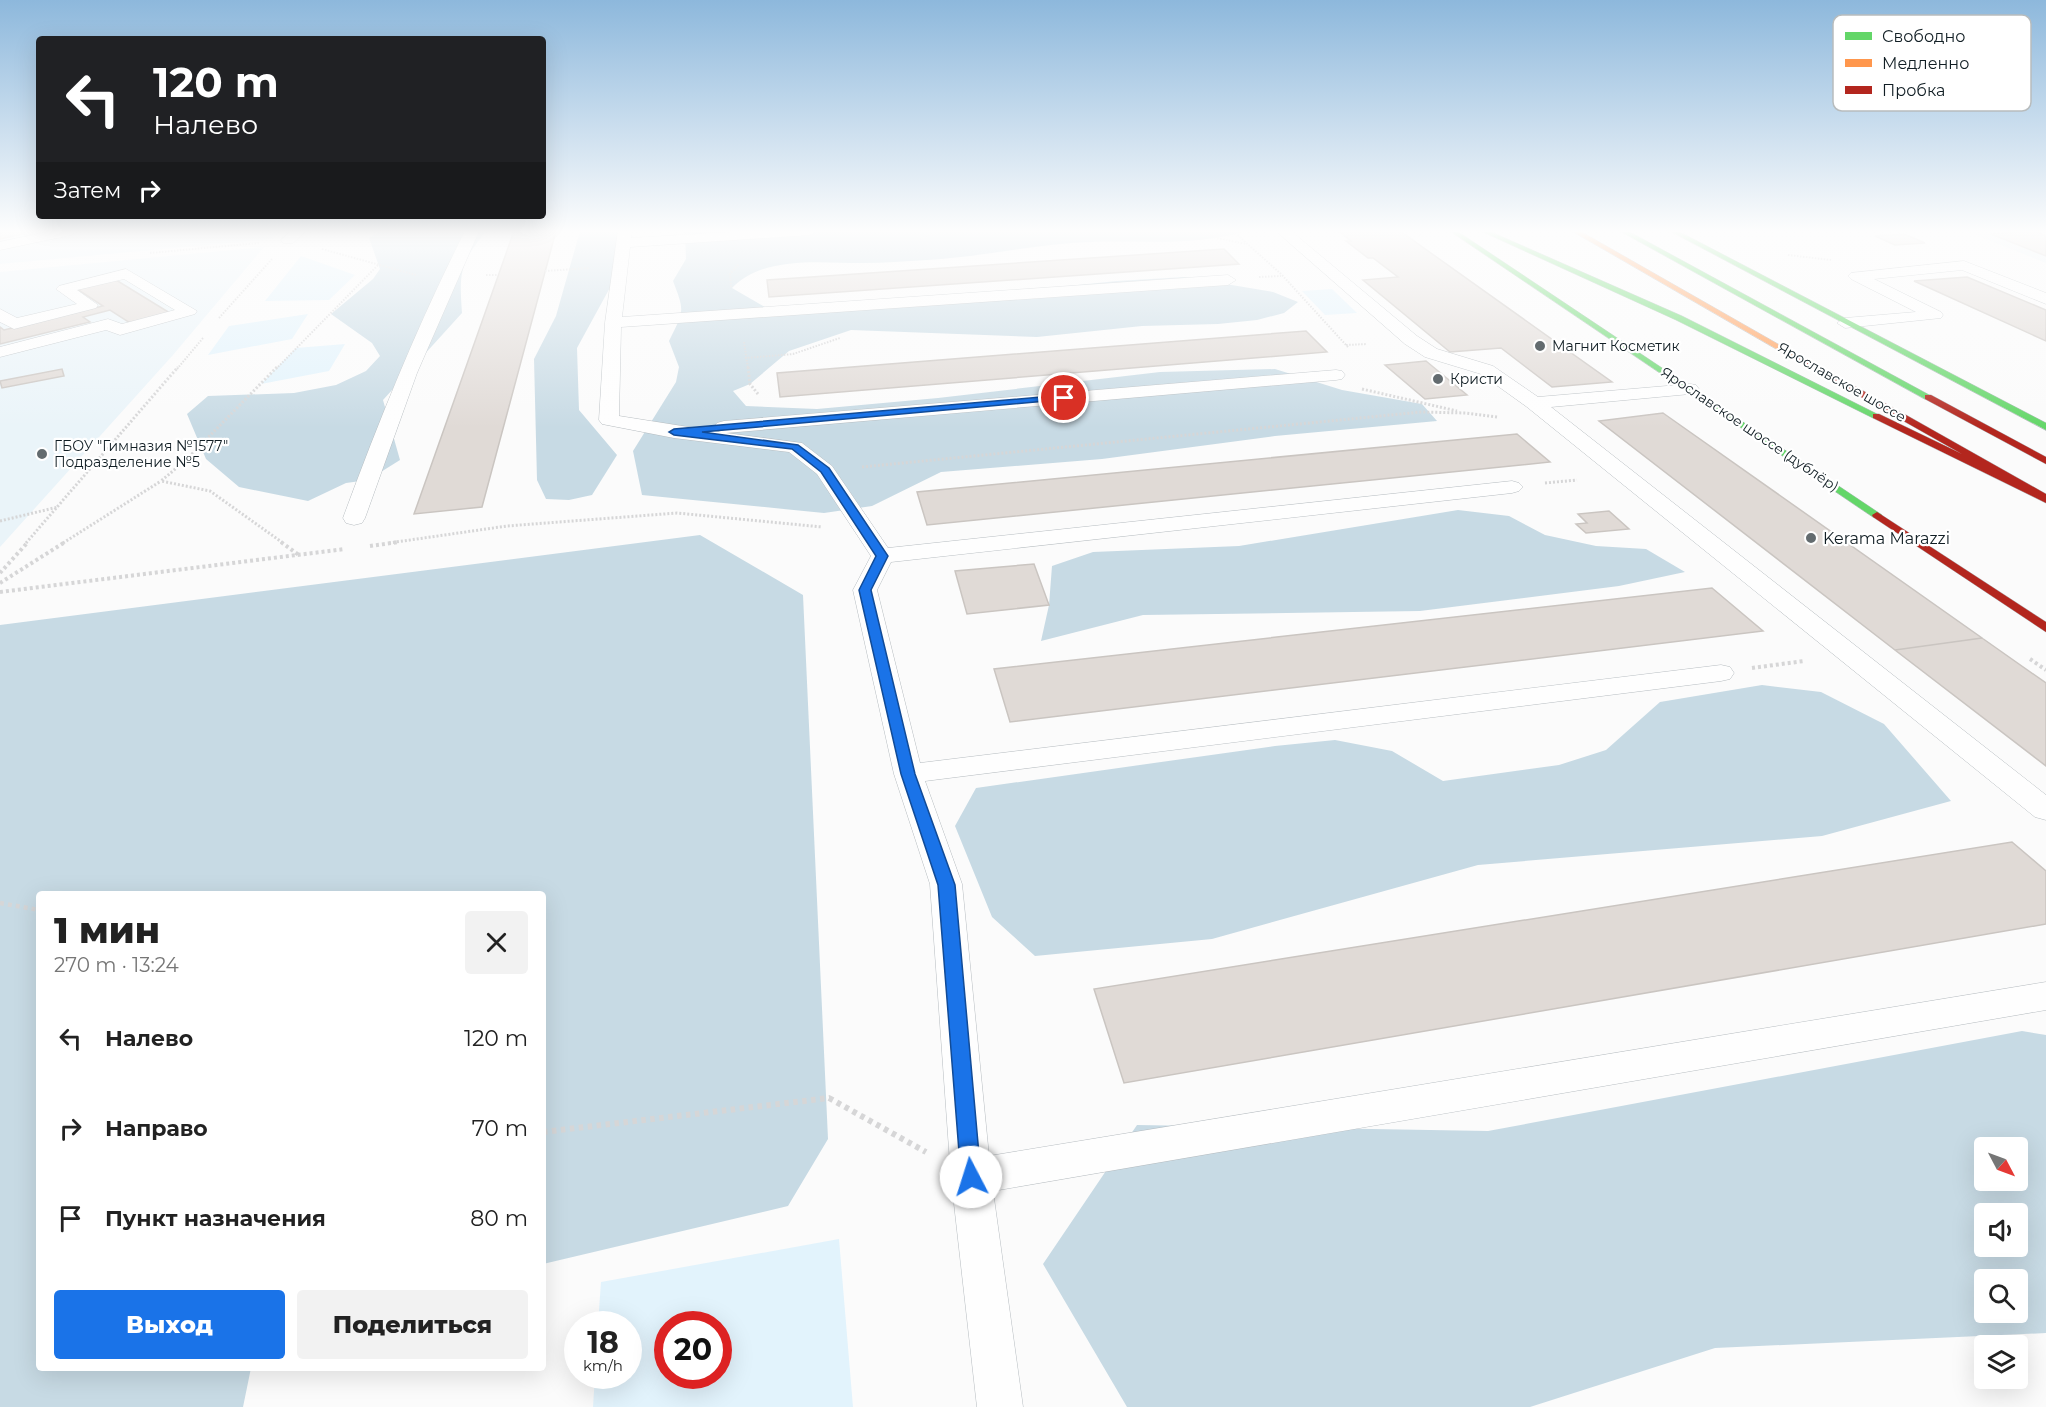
<!DOCTYPE html>
<html lang="ru">
<meta charset="utf-8">
<style>
:root{--surface:#fff;--page:#f2f2f2;--text:#222;--muted:#767676;--accent:#1a73e8}
body{margin:0;font-family:Montserrat,sans-serif;background:var(--page);color:var(--text);height:100vh;display:flex;flex-direction:column;font-size:22px;white-space:nowrap}
*{box-sizing:border-box;margin:0}
p{font-size:20px;color:var(--muted)}
.icon{flex:none;width:33px;height:33px;fill:none;stroke:currentColor;stroke-width:2;stroke-linecap:round;stroke-linejoin:round}
.map{position:relative;flex:1;overflow:hidden}
.details{position:absolute;left:36px;top:891px;width:510px;height:480px;display:flex;flex-direction:column;background:var(--surface);border-radius:6px;box-shadow:0 6px 24px #0002}
.details>*{flex:none}
.hud{position:absolute;left:36px;top:36px;width:510px;height:183px;border-radius:6px;box-shadow:0 6px 24px #0002;background:#202124;color:#fff;overflow:hidden}
.needle{width:39px;rotate:131deg}
.buttons{position:absolute;left:1974px;top:1137px;display:grid;gap:12px}
.buttons a{display:grid;place-items:center;width:54px;height:54px;border-radius:6px;background:var(--surface);box-shadow:0 6px 24px #0002;font-size:30px}
.speed{position:absolute;left:564px;top:1311px;display:flex;gap:12px;font-size:30px;font-weight:700;text-align:center}
.speed>*{display:grid;place-content:center;width:78px;height:78px;border-radius:50%;background:var(--surface);box-shadow:0 6px 24px #0002;line-height:1}
.speed small{font-size:15px;font-weight:400}
.speed .limit{border:9px solid #d22;background:#fff;color:#111}
.pin{position:absolute;display:grid;place-items:center;width:51px;height:51px;color:#fff;margin:-26px;border:3px solid #fff;border-radius:50%;box-shadow:0 2px 6px #0007}
.me{position:absolute;width:66px;margin:-33px;rotate:355deg;stroke-linejoin:round;filter:drop-shadow(0 0 4px #0008)}
.turn{display:flex;align-items:center;gap:21px;height:126px;padding:0 18px;font-size:27px}
.turn .icon{width:78px;height:78px;stroke-width:2.5}
.turn b{display:block;font-size:42px;line-height:51px}
.then{display:flex;align-items:center;height:57px;padding:0 18px;background:#0003;gap:12px;font-size:22px}
.round{display:grid;place-items:center;flex:none;width:63px;height:63px;border-radius:6px;background:var(--page)}
.headline{display:flex;align-items:center;justify-content:space-between;height:102px;padding:0 18px}
h1{font-size:36px;font-weight:800;line-height:45px}
.button{display:flex;gap:12px;margin-top:auto;padding:12px 18px}
.button a{flex:1;height:69px;border-radius:6px;background:var(--accent);color:#fff;font-size:24px;font-weight:800;line-height:69px;text-align:center}
.button a+a{background:var(--page);color:var(--text)}
ul{padding:0;list-style:none}
li{display:flex;align-items:center;gap:18px;height:90px;padding:0 18px}
li div{flex:1}
li b{display:block;font-size:22px}
li em{font-style:normal}
.map>svg:first-child{display:block}
.built{fill:#eaf4f9}
.green{fill:#e2f3fc;fill-rule:evenodd}
.forest{fill:#c7dae4;fill-rule:evenodd}
.building{fill:#e0dad6;stroke:#cac5c1;stroke-width:1.5}
.lines{fill:none;stroke-linecap:round;stroke-linejoin:round}
.lane-casing{stroke:#b6bcc0;stroke-width:1}
.fast-casing{stroke:#b6bcc0;stroke-width:1}
.slow-casing{stroke:#b6bcc0;stroke-width:1}
.jam-casing{stroke:#b6bcc0;stroke-width:1}
.path-far4{stroke:#d6d6d7;stroke-width:2;stroke-dasharray:1.5 1.5;stroke-linecap:butt}
.path-far3{stroke:#d6d6d7;stroke-width:3;stroke-dasharray:2 2;stroke-linecap:butt}
.path-far2{stroke:#d6d6d7;stroke-width:4;stroke-dasharray:3 3;stroke-linecap:butt}
.path-far1{stroke:#d6d6d7;stroke-width:4.5;stroke-dasharray:4 4;stroke-linecap:butt}
.path{stroke:#d6d6d7;stroke-width:6;stroke-dasharray:4.5 4.5;stroke-linecap:butt}
.lane{fill:#fefefe;fill-rule:evenodd}
.fast{fill:#63d668;fill-rule:evenodd}
.slow{fill:#ff974d;fill-rule:evenodd}
.jam{fill:#b3261e;fill-rule:evenodd}
.route{fill:#1a73e8;stroke:#114b97;stroke-width:1.5}
.poi-dot{fill:#636b6f;stroke:#fff;stroke-width:2}
.labels{text-anchor:middle;stroke-width:4.5;stroke-linejoin:round;paint-order:stroke}
.far-poi-label{font-size:14px;fill:#111e24;stroke:#fff;text-anchor:start}
.far-street-label{font-size:14px;fill:#111e24;stroke:#fff}
.poi-label{font-size:16px;fill:#111e24;stroke:#fff;text-anchor:start}
.key{fill:#fff;stroke:#b8bcbd;stroke-width:1.5}
.key-label{font-size:16px;fill:#111e24}
</style>
<div class="map">
<svg width="2046" height="1407" viewBox="0 0 2046 1407">
<rect width="100%" height="100%" fill="#fbfbfb"/>
<path class="built" d="M0,231H281L272,239L0,264Z
M1966,231H2046V263Z
M264,247L173,355L0,547V272Z"/>
<path class="green" d="M144,231H234L137,240Z
M301,256L355,275L329,300L265,301Z
M1332,289L1357,313L1325,315L1302,291Z
M308,314L292,339L208,355L229,326Z
M345,344L329,371L261,384L296,348Z
M839,1239L853,1407H593L595,1376H628V1324H598L601,1282ZM718,1324V1376H668V1324Z"/>
<path class="forest" d="M381,231H486C460,264 459,271 462,313L383,400L400,460L368,480L346,483L308,501L239,487L206,459L187,414L208,396L294,393L336,385L366,371L380,356L372,343L331,314L373,279L380,269L369,238Z
M580,231H624V243L630,251L577,348L579,410L617,455L592,495L569,500L546,499L537,480L534,359L556,316Z
M685,231H1240V233C1191,246 1141,240 1090,242C1036,244 981,257 927,260C905,261 884,263 863,263C819,263 765,255 732,288L765,307L795,309L900,303L1117,281L1184,277L1273,292L1298,302L1284,313L1257,320L1218,324L1142,326L1037,337L851,330L789,351L750,384L733,391L746,406L817,409L938,398L1160,372L1275,369L1342,390L1422,404L1437,421L1275,436L1102,459L941,472L872,506L824,513L642,495L633,451L676,382L679,367L669,341C684,311 685,312 673,281L686,259Z
M1458,510L1509,516L1545,535L1596,546L1646,549L1685,572L1619,586L1420,611L1143,615L1041,641L1049,605L1052,566L1093,552L1239,546Z
M700,535L803,595L828,1139L788,1206L543,1264V894H39V1368H251L243,1407H0V625Z
M1762,685L1821,692L1884,724L1951,801L1822,836L1478,865L1212,939L1035,956L992,917L955,826L976,788L1275,746L1335,740L1392,751L1443,781L1559,765L1606,750L1660,702Z
M2022,1031L2046,1035V1333L1715,1348L1530,1407H1127L1043,1264L1137,1125L1488,1131ZM1984,1148H2018V1180H1984ZM1984,1214H2018V1246H1984ZM1984,1280H2018V1312H1984Z"/>
<path class="building" d="M0,231H18L23,234L0,239Z
M514,231H556L482,507L414,514Z
M1338,231H1400L1612,382L1552,387L1501,348L1450,352L1363,280L1398,277L1373,258H1368L1346,241H1351Z
M2034,231L2046,236V256L1991,234Z
M1904,234L1925,243L1895,245L1875,236Z
M1224,249L1239,264L769,297L767,280Z
M1967,277L2046,310V341L1914,281Z
M116,280L170,313L130,323L110,310L83,317L90,322L0,344V327L4,330L103,306L77,289Z
M1306,331L1327,352L780,397L777,373Z
M1426,361L1467,395L1425,399L1385,365Z
M62,369L64,376L2,388L0,381Z
M1663,413L1982,638L1895,650L1599,421Z
M1517,434L1550,462L927,525L917,492Z
M1609,511L1629,529L1586,533L1576,524L1587,523L1578,514Z
M1034,564L1049,605L967,614L955,571Z
M1712,588L1763,631L1010,722L994,669Z
M1982,638L2046,683V766L1895,650Z
M2012,842L2046,871V924L1124,1083L1094,989Z"/>
<g class="lines">
<defs>
<path id="lane" d="M52,231H78L71,235L0,250V242Z
M291,231H306L293,243H283L281,240Z
M465,231H479L417,373L365,518L362,523L354,525L346,523L343,518C379,420 418,324 465,231Z
M618,231H632L631,238L749,231H817L810,235L630,247L622,317L1228,275L1236,280L1228,285L621,327L619,416L720,432L714,427L717,423L724,421L1336,370L1342,371L1345,375L1342,379L1336,380L726,433L802,443L832,466L888,548L1512,481L1519,483L1523,487L1519,491L1512,493L891,562L877,590L920,763L1721,665L1730,667L1734,673L1730,679L1721,681L925,781L962,884L989,1156L2046,982V1010L993,1191L1023,1407H977L951,1177L930,884L894,774L853,590L871,556L817,474L789,452L674,438L602,424L599,420L605,323Z
M1276,231H1291L1417,336L1437,349L1493,366L1538,397L1690,384L1696,385L1699,389L1696,393L1690,394L1551,407L2046,795V820L2035,817L1527,407L1481,374L1425,357L1405,344Z
M1964,261L2046,293V304L1962,270L1874,279L1941,312L1943,315L1941,318L1845,328L1837,323L1845,318L1916,312L1851,279L1848,276L1851,273Z
M126,269L197,311L195,314L120,335L106,330L0,357V347L108,319L122,324L175,310L124,279L77,290L98,305L96,308L14,329L0,322V309L17,318L77,304L56,289L59,286Z"/>
<path id="fast" d="M1450,231H1457L1882,515L1877,518L1873,517Z
M1481,231H1489L1682,316L1881,416L1873,418L1676,320Z
M1620,231H1628L1933,397L1925,399Z
M1670,231H1678L2046,423V430Z"/>
<path id="slow" d="M1572,231H1580L1806,360L1799,362Z"/>
<path id="jam" d="M1799,358H1805L2046,494V503L1873,418V414H1879L1962,454L1799,362Z
M1925,395H1931L2046,457V464L1925,399Z
M1877,512L2046,622V632L1873,517L1872,515Z"/>
</defs>
<use href="#lane" class="lane-casing"/>
<use href="#fast" class="fast-casing"/>
<use href="#slow" class="slow-casing"/>
<use href="#jam" class="jam-casing"/>
<path class="path-far4" d="M1204,231L1216,238L1246,244
M1233,231L1282,275L1346,345
M1414,231L1423,237
M920,239L941,231
M322,249L416,275
M150,253L259,243
M1788,255L1831,260
M545,271L590,268
M486,275H498
M1259,277L1281,276
M731,287L730,274L739,264
M219,318L272,259
M744,342L748,369
M1348,347L1346,345L1367,344
M745,358L793,354L840,338
M177,369L203,338
M276,369L378,265"/>
<path class="path-far3" d="M277,367L186,460L161,481L210,491L283,543
M748,367L750,384L758,394
M1362,389L1457,411
M862,467L1421,412L1466,413L1497,417
M1545,483L1577,480
M0,521L58,507
M26,543L178,367
M63,543L161,481
M389,543L507,526L677,513L822,527"/>
<path class="path-far2" d="M281,542L299,555
M370,546L399,542
M0,573L28,542
M0,583L65,542
M0,592L345,549
M2030,659L2046,670
M1752,668L1804,661"/>
<path class="path-far1" d="M0,903L39,910"/>
<path class="path" d="M543,1132L829,1098L926,1152"/>
<use href="#lane" class="lane"/>
<use href="#fast" class="fast"/>
<use href="#slow" class="slow"/>
<use href="#jam" class="jam"/>
</g>
<linearGradient id="sky" x2="0" y2="1"><stop stop-color="#8db8dc"/><stop offset="0.54" stop-color="#fdfdfd"/><stop offset="1" stop-color="#fdfdfd" stop-opacity="0"/></linearGradient>
<rect width="2046" height="428" fill="url(#sky)"/>
<path class="route" d="M1064,395L1068,396V399L702,432L798,445L829,468L888,556L871,590L915,774L955,885L981,1177L978,1183L971,1186L964,1183L961,1177L938,885L901,774L859,590L876,556L821,472L792,449L674,435L669,432L674,429Z"/>
<g class="poi-dot">
<circle cx="1540" cy="346" r="6"/>
<circle cx="1438" cy="379" r="6"/>
<circle cx="42" cy="454" r="6"/>
<circle cx="1811" cy="538" r="6"/>
</g>
<g class="labels">
<g class="far-poi-label">
<text x="1552" y="351">Магнит Косметик</text>
<text x="1450" y="384">Кристи</text>
<text x="54" y="451">ГБОУ "Гимназия №1577"<tspan x="54" dy="16">Подразделение №5</tspan></text>
</g>
<g class="far-street-label">
<text transform="translate(1842 382) rotate(30)" y="5">Ярославское шоссе</text>
<text transform="translate(1750 429) rotate(34)" y="5">Ярославское шоссе (дублёр)</text>
</g>
<g class="poi-label">
<text x="1823" y="544">Kerama Marazzi</text>
</g>
</g>
<rect x="1833" y="15" width="198" height="96" rx="9" class="key"/>
<rect x="1845" y="32" width="27" height="8" fill="#63d668"/>
<rect x="1845" y="59" width="27" height="8" fill="#ff974d"/>
<rect x="1845" y="86" width="27" height="8" fill="#b3261e"/>
<g class="key-label">
<text x="1882" y="42">Свободно</text>
<text x="1882" y="69">Медленно</text>
<text x="1882" y="96">Пробка</text>
</g>
</svg>
<div class="buttons">
<a><svg class="needle" viewBox="-14 -14 28 28"><path d="M0-13l5 13h-10z" fill="#e53935"/><path d="M0 13l5-13h-10z" fill="#767676"/></svg></a>
<a><svg class="icon" aria-label="sound" viewBox="0 0 24 24"><path d="M4 9h4l5-4v14l-5-4H4zM17 9q2 3 0 6"/></svg></a>
<a><svg class="icon" aria-label="search" viewBox="0 0 24 24"><circle cx="10" cy="10" r="6"/><path d="M15 15l6 6"/></svg></a>
<a><svg class="icon" aria-label="layers" viewBox="0 0 24 24"><path d="M12 4l9 5-9 5-9-5zM3 14l9 5 9-5"/></svg></a>
</div>
<div class="speed"><div>18<small>km/h</small></div><div class="limit">20</div></div>
<div class="pin" style="left:1064px;top:398px;background:#d93025"><svg class="icon" aria-label="arrive" viewBox="0 0 24 24"><path d="M6 21V4h12l-3 4 3 4H6"/></svg></div>
<svg class="me" style="left:971px;top:1177px" viewBox="-20 -20 40 40"><circle r="19" fill="#fff"/><path d="M0-13L10 11 0 6-10 11z" fill="#1a73e8"/></svg>
<div class="hud">
<div class="turn"><svg class="icon" aria-label="left" viewBox="0 0 24 24"><path d="M17 20v-9H6M10 6l-5 5 5 5"/></svg><div><b>120 m</b>Налево</div></div>
<div class="then">Затем<svg class="icon" aria-label="right" viewBox="0 0 24 24"><path d="M7 20v-9h11M14 6l5 5-5 5"/></svg></div>
</div>
<section class="details">
<div class="headline"><div><h1>1 мин</h1><p>270 m · 13:24</p></div><a class="round"><svg class="icon" aria-label="close" viewBox="0 0 24 24"><path d="M6 6l12 12M18 6L6 18"/></svg></a></div>
<ul>
<li><svg class="icon" aria-label="left" viewBox="0 0 24 24"><path d="M17 20v-9H6M10 6l-5 5 5 5"/></svg><div><b>Налево</b></div><em>120 m</em></li>
<li><svg class="icon" aria-label="right" viewBox="0 0 24 24"><path d="M7 20v-9h11M14 6l5 5-5 5"/></svg><div><b>Направо</b></div><em>70 m</em></li>
<li><svg class="icon" aria-label="arrive" viewBox="0 0 24 24"><path d="M6 21V4h12l-3 4 3 4H6"/></svg><div><b>Пункт назначения</b></div><em>80 m</em></li>
</ul>
<div class="button"><a>Выход</a><a>Поделиться</a></div>
</section>
</div>
